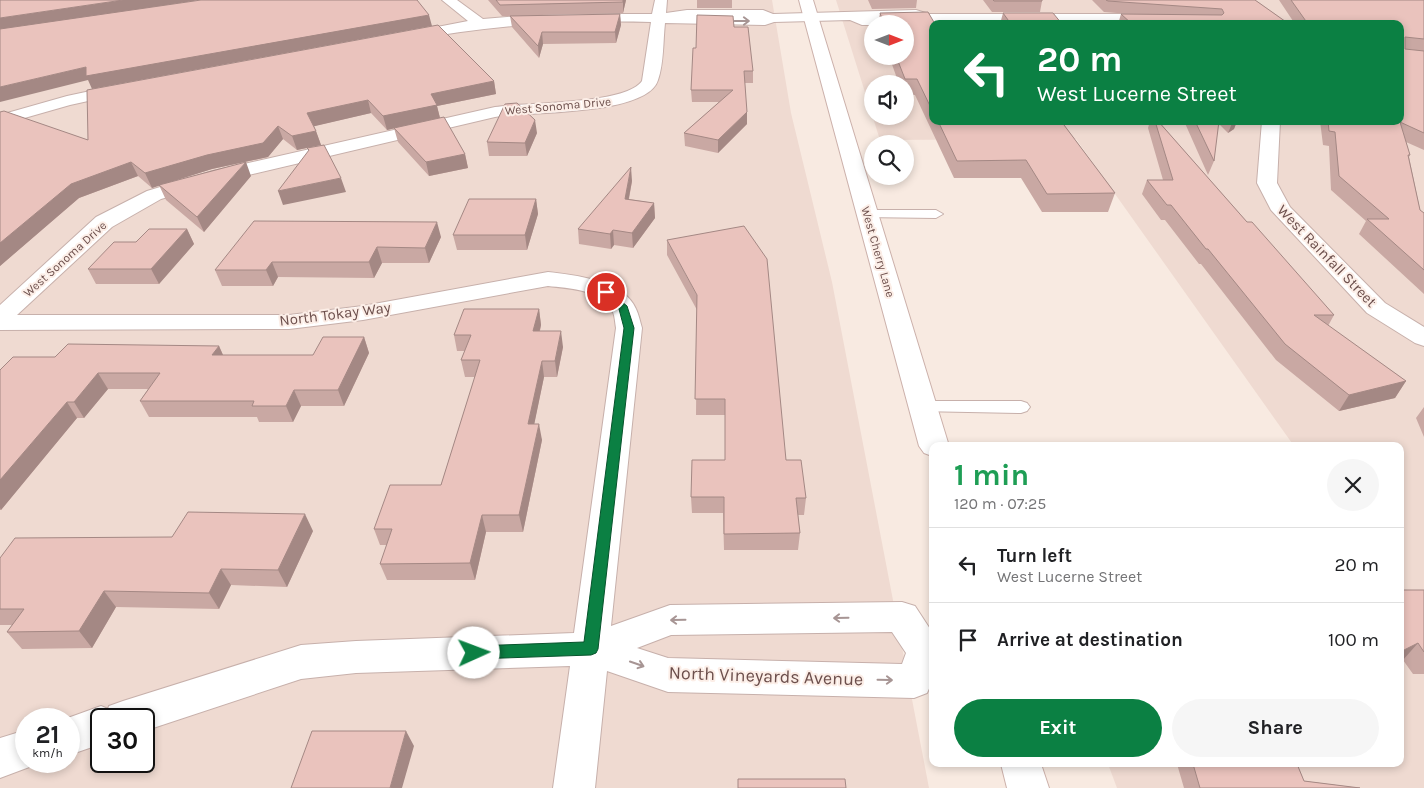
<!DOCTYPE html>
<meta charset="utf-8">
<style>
:root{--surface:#fff;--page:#f6f6f6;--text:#202124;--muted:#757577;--line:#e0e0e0;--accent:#0b8043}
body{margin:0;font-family:Karla,sans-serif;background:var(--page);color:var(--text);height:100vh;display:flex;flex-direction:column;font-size:19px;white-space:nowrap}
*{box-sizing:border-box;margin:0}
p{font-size:16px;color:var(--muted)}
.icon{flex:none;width:28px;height:28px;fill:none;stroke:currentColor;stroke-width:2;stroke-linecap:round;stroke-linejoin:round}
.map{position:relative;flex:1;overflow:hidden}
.details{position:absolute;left:929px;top:442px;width:475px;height:325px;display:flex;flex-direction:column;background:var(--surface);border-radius:10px;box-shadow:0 2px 8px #0003}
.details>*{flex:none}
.banner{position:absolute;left:929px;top:20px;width:475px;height:105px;border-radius:10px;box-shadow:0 2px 8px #0003;background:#0b8043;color:#fff;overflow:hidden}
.needle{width:32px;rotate:90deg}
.controls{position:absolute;left:864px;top:15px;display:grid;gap:10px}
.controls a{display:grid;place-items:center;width:50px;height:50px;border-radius:50%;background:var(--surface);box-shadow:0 2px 8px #0003;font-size:25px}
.speed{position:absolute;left:15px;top:708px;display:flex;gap:10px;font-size:25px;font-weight:700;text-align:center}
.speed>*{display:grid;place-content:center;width:65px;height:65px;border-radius:50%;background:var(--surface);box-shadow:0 2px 8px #0003;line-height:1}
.speed small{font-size:12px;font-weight:400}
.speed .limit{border:2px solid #111;border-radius:8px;background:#fff;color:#111}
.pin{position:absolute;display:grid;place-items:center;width:42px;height:42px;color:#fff;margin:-21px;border:2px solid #fff;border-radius:50%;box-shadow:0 1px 5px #0007}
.me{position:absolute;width:55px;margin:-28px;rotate:88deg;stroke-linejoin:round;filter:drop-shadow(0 0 4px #0008)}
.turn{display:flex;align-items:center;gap:18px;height:105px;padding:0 25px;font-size:22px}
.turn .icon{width:65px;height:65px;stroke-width:2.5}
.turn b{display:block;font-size:35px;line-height:42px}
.round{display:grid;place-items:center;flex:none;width:52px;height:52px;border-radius:26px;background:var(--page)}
.head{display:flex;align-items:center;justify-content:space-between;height:85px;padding:0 25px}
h1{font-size:30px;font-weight:700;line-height:38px;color:#1e9e55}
.button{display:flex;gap:10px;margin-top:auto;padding:10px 25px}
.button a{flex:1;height:58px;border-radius:30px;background:var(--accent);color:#fff;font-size:20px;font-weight:700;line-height:58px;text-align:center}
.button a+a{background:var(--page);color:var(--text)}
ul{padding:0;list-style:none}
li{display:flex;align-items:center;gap:15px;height:75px;padding:0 25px;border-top:1px solid var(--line)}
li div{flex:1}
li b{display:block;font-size:19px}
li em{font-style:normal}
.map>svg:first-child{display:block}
.residential{fill:#efdad1;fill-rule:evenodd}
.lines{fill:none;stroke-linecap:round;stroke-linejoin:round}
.lane-casing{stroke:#c7b0ab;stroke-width:2}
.street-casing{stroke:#c7b0ab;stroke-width:2}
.secondary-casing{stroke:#ccb1ab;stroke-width:2}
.lane{fill:#fff;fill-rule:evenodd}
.street{fill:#fff;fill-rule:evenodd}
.secondary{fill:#fff;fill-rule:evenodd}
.wall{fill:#c9a8a3}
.shaded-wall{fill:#a48884}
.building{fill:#eac3bd;stroke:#a48884}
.oneway{stroke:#a79594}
.route{fill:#0b8043;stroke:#07532c}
.labels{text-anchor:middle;stroke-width:4;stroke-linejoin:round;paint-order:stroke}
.far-street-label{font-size:12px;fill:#6c4f4c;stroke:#fceee7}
.street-label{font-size:15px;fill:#6c4f4c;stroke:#fceee7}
.near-street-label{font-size:18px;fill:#6c4f4c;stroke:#fceee7}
</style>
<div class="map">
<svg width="1424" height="788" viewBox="0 0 1424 788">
<rect width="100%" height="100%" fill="#f8eae1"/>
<path class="residential" d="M49,0H772L791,113L832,282L929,788H0V7ZM26,719H69V761H26ZM101,719H144V761H101Z
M836,0H1424V788H1117L1108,764H1400V446H1294L1076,139L880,140ZM872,24H905V56H872ZM932,24H1400V121H932ZM872,84H905V116H872Z"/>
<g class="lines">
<defs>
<path id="lane" d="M867,210H936L943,214L936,218L862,217L860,214Z
M924,401H1021L1027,403L1030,407L1027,411L1021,413L918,411L915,407L918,403Z"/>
<path id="street" d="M442,0H457L483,19L546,14H652L655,0H667L666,13L687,10H763L773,14L916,10L929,14H1129L1216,21L1218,24L930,22L923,25H862L850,20L774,22L765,25L665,23C663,41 664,63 658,80C647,116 529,111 495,117L219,182L161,199L112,227L17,315H289L363,306L548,272C574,275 624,280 636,309C639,315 640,322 642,328L611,626L670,605L902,602L915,606L932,632V682L927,693L914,698L668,692L607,671L595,788H553L570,666L356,673L301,679L144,731V719H101V744L69,755V719H65L101,706L108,709L109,706L123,701L301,645L356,641L574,633L616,328C615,323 615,317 613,312C604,290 568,288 548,286L363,320L289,329L0,330V305L96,217L147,191L213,171L495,107C527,102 625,105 642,81L651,22C565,20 490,25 406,41L401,40L399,37L401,34L468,21ZM892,632L906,653L902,664L668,658L637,648L671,635Z
M123,84L129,86L131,89L129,92L70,105L0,125V115L67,96Z
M1262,121H1280L1277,183L1290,207L1385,303L1424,327V346L1415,343L1367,313L1271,210L1257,183Z
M26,730V761L40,763L0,778V738Z"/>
<path id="secondary" d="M799,0H813L949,446H932V456L924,453L919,446Z
M1001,764H1041L1049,788H1007Z"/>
</defs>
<use href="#lane" class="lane-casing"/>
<use href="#street" class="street-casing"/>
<use href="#secondary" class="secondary-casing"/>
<use href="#lane" class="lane"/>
<use href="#street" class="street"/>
<use href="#secondary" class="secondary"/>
</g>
<path class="wall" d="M488,0H626L623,13L540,15L620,14L621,25L616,43L543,44L539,58L512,27L510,16H502Z
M697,0H732V8H697Z
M868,0H917L916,8L872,9Z
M983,0H1042V1L1040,12H992Z
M1092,0H1255L1289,24H1118L1121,14H1130L1104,12Z
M1279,0H1424V150L1406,142L1410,155L1409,157L1420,210L1424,213V294L1359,234L1366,221L1331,190L1329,146L1323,145L1320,121H1400V24H1295Z
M880,13L932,24V121H1061L1115,193L1108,212H1042L1021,178H954L915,95H905V84H899L889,56H905V24H878Z
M1003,13L1062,24H1000Z
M734,27L753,71V83H745L747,124L718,153L685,146L684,133L719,102H692L691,90L696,48Z
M494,81L496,94L437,106L440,118L387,130L371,113L314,126L321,145L297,150L283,139L268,157L212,169L163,184L251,176L204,232L166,200L159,185L152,188L138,176L79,198L0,266V112L88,140Z
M1150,121H1158L1247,222L1334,315L1328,326L1406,381L1395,398L1339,411L1276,360L1201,264H1199L1165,220H1161L1142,194L1147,180H1163L1148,128Z
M1184,121H1237L1234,129L1228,133L1220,125L1218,126L1214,161L1208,175Z
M394,128L465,154L468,168L429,176L398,142Z
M537,133L527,156H489L487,142Z
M632,181L629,199L654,203L655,218L633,248L614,245L611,249L579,244L578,229Z
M536,199L538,214L527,250H457L453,235Z
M187,229L194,244L159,284H96L88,269L136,242Z
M441,237L429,263H382L374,278L278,277L273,286H222L215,270Z
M667,240L786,460L806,498L804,515H798L800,533L798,550H724L723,513H692L691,497L725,460V415H696L697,310L667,255Z
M539,309L541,325L540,331L563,347L557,377H544L534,424L542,440L523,532H486L475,580H387L380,564L387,545H380L374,529L441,485L475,377H465L461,360L465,351H457L454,335Z
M364,337L369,353L344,406H301L293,422H259L257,417H149L140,401L148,389H108L84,418H77L1,510H0V370L55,357L219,346L223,355H313Z
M1424,407V437L1416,418Z
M313,531L287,587L231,585L219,609L116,607L92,648L22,649L7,632L12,625H0V558L172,537Z
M1424,590V674H1413L1403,660Z
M1177,764H1297L1304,781L1360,788H1184Z"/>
<path class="shaded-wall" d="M123,0H200L0,31V18Z
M623,0H626L623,13Z
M620,14L621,25L616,43L615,32Z
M429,15L432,26L92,89L88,80L0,102V87L86,67Z
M542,32L543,44L539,58L538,46Z
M494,81L496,94L437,106L440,118L387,130L383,116L431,94Z
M368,100L371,113L311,127L307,113Z
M747,112V124L718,153V140Z
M535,120L537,133L527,156L525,143Z
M1233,121H1237L1234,129L1228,133Z
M278,126L283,139L268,157L212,169L152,188L145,173Z
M316,131L321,145L297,150L292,136Z
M465,154L468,168L429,176L426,162Z
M131,162L138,176L79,198L0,266V243L71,184Z
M246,162L251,176L204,232L197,217Z
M631,167L632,181L626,213L625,199Z
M341,178L346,192L283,205L278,191Z
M536,199L538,214L527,250L525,235Z
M654,203L655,218L633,248L632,233Z
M437,222L441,237L429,263L425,248Z
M187,229L194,244L159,284L151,269Z
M613,230L614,245L611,249L610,234Z
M377,247L382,263L374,278L369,262Z
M272,262L278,277L273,286L266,270Z
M539,309L541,325L536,346L533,331Z
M561,331L563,347L557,377L555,361Z
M364,337L369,353L344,406L338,390Z
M219,346L226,362L212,355Z
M542,361L544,377L531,440L528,424Z
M98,373L108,389L84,418L74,402Z
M1406,381L1395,398L1339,411L1349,395Z
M294,390L301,406L293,422L286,406Z
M67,402L77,418L1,510L0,508V480Z
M539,424L542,440L523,532L519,515Z
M305,514L313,531L287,587L278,570Z
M482,515L486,532L475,580L470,563Z
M221,569L231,585L219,609L209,593Z
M104,591L116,607L92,648L79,631Z
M1418,643L1403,660L1400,661V652Z
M406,731L414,746L402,788H390Z"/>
<path class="building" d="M0,0H123L0,18Z
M201,0H417L429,15L86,76V67L0,87V29Z
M496,0H623V2L500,5Z
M993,0H1042V1H994Z
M1106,0H1255L1289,24H1132L1121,14L1222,15L1224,13L1222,9L1108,1Z
M1291,0H1424V39L1405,37V49L1424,51V133L1400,122L1410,155H1408L1420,210L1424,213V270L1367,219H1389L1339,176L1335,132L1329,131L1328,121H1400V24H1308Z
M928,12L935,24H932V110L917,79H905L896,56H905V24H884L880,13Z
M1003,13H1053L1062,24H1011Z
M620,14L615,32H542L538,46L510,16Z
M697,15L733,16L734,27H748L753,71H744L747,112L718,140L684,133L733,90H691L693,48H696Z
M438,25L494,81L431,94L437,105L383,116L368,100L307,113L316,131L292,136L278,126L263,143L207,155L145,173L131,162L71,184L0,243V112L4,111L88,140L87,90Z
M517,103L535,120L525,143L487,142L505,104Z
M444,117L465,154L426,162L394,128Z
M938,121H1061L1115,193L1047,194L1026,160L957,161Z
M1155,121H1158L1247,222H1252L1334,315H1314L1406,381L1349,395L1285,344L1208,249H1206L1171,205H1167L1147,180H1173Z
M1195,121H1219L1214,161Z
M324,145L341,178L278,191L309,150L307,148Z
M246,162L197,217L159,185Z
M631,167L625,199L654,203L632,233L613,230L610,234L578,229Z
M469,199H536L525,235H453Z
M254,221L437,222L425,248L377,247L369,262H272L266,270H215Z
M744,226L767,259L786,460H801L806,498H796L800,533L724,534V497H691L692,460H725V399H695L697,295L667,240Z
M149,229H187L151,269H88L114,242H136Z
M464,309H539L533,331H561L555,361H542L528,424H539L519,515H482L470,563L380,564L392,529H374L390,485H441L480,360H461L471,335H454Z
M323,337H364L338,390H294L286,406H252L254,401H140L160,373H98L74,402H67L0,480V370L13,357H55L68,344L219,346L212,355H313Z
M188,512L305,514L278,570L221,569L209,593L104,591L79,631L7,632L24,609H0V558L15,538L172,537Z
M1400,590H1424V652L1418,643L1400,652Z
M312,731H406L390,788H291Z
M1193,764H1297L1304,781L1360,788H1200Z
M738,779H845L846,788H738Z"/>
<defs><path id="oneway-shaft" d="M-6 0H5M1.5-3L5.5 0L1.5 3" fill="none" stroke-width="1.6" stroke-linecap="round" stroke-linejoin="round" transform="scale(1.25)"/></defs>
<g class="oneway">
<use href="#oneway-shaft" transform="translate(742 21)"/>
<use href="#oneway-shaft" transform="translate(841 618) rotate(179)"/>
<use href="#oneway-shaft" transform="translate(678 620) rotate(179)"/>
<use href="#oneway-shaft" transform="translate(637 664) rotate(19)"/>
<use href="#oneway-shaft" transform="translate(885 680) rotate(1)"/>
</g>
<path class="route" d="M606,289L627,306L634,328L598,649L596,653L591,655L474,659L468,657L466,653L468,648L474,646L584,642L624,328L619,309L601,292Z"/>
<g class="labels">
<g class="far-street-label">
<text transform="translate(558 106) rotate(-5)" y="4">West Sonoma Drive</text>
<text transform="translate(878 252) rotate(74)" y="4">West Cherry Lane</text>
<text transform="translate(65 259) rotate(-42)" y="4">West Sonoma Drive</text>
</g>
<g class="street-label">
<text transform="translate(1327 256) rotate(46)" y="5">West Rainfall Street</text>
<text transform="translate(335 314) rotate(-7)" y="5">North Tokay Way</text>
</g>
<g class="near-street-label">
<text transform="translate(766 676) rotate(2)" y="6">North Vineyards Avenue</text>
</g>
</g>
</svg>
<div class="controls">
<a><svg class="needle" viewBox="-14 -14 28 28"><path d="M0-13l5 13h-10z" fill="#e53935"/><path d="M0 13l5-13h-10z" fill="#757577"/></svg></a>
<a><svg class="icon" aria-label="sound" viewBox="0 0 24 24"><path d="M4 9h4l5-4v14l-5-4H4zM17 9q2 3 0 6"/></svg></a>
<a><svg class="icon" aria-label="search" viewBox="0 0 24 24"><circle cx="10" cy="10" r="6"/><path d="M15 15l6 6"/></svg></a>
</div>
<div class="speed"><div>21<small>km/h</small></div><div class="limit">30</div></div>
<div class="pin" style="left:606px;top:292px;background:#d93025"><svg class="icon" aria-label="arrive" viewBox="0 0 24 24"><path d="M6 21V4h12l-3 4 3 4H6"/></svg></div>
<svg class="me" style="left:474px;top:653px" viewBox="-20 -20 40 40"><circle r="19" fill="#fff"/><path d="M0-13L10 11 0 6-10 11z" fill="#0b8043"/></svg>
<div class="banner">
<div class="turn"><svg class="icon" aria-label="left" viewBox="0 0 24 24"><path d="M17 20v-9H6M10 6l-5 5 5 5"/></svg><div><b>20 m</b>West Lucerne Street</div></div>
</div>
<section class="details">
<div class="head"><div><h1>1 min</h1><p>120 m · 07:25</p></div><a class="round"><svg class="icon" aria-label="close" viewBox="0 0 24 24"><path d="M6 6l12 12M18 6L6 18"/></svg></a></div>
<ul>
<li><svg class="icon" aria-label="left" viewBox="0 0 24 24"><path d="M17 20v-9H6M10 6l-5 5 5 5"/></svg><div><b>Turn left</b><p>West Lucerne Street</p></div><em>20 m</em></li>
<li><svg class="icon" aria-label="arrive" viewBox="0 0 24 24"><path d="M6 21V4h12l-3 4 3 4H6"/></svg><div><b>Arrive at destination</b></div><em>100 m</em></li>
</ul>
<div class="button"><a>Exit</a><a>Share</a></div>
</section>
</div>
